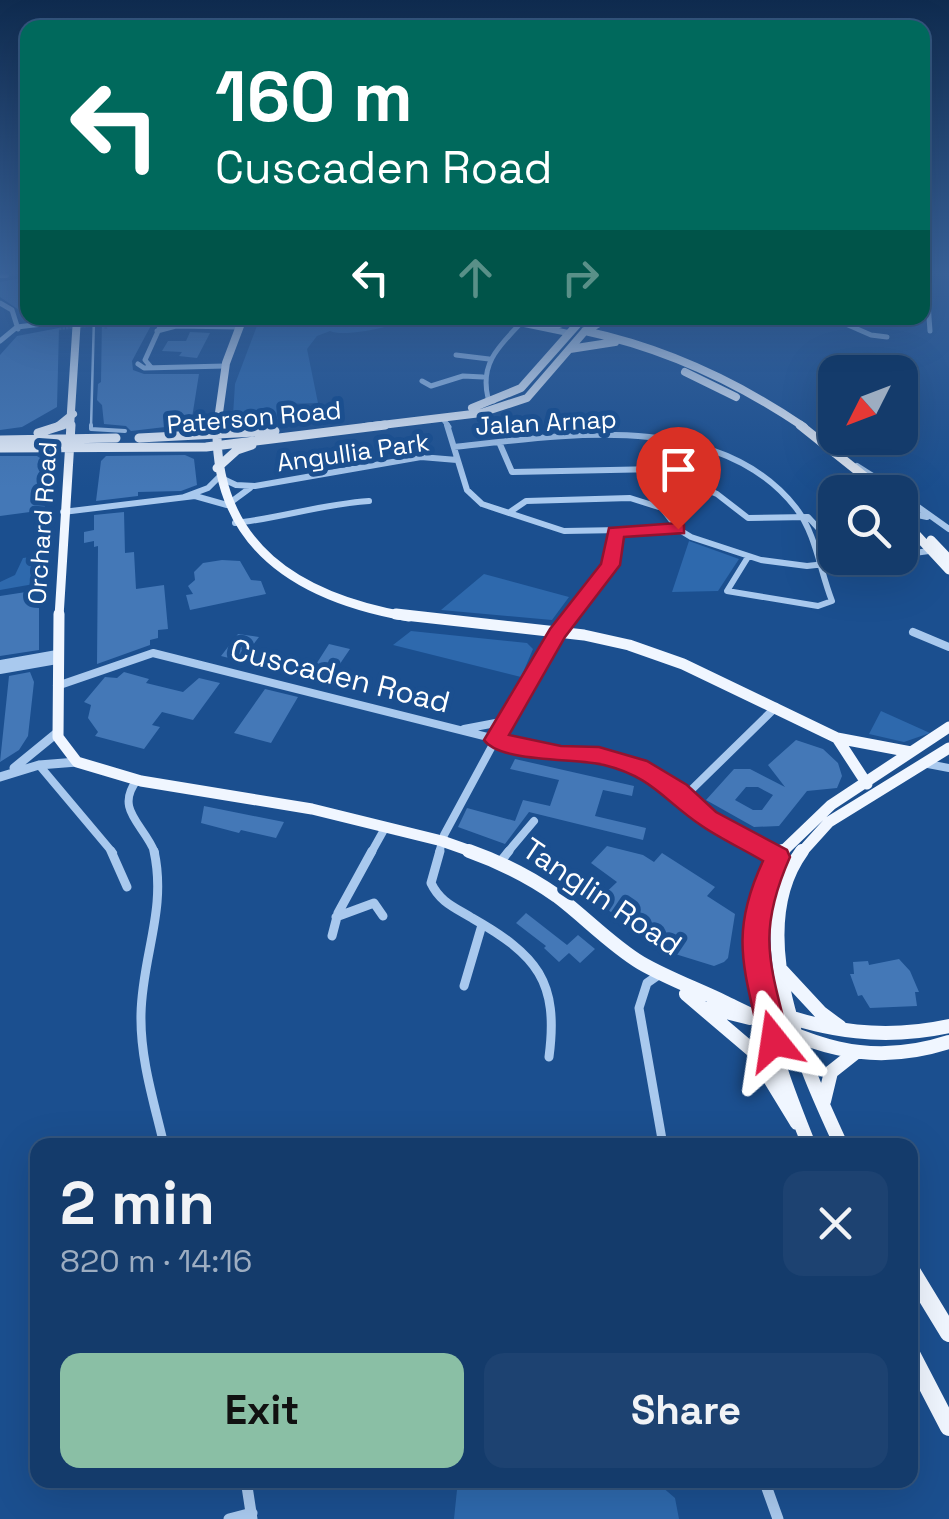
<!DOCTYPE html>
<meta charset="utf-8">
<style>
:root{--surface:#143b6b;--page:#1d4271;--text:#f1f3f6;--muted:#9dadc1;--line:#33557e;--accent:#8abfa5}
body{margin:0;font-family:"Space Grotesk",sans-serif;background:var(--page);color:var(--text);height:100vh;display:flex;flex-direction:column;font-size:38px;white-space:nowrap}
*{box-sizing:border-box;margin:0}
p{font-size:32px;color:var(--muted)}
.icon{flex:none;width:55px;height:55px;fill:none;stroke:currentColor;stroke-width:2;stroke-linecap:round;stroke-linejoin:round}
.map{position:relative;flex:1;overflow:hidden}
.panel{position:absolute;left:30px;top:1138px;width:888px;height:350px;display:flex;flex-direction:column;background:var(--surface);border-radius:20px;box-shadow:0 10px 40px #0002,0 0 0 2px var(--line)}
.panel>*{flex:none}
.top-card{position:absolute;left:20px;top:20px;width:910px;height:305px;border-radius:20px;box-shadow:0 10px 40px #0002,0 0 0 2px var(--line);background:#00695c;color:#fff;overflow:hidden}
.needle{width:65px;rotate:228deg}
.controls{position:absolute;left:818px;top:355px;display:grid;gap:20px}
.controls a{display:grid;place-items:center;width:100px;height:100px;border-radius:20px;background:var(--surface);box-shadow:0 10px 40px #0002,0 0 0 2px var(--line);font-size:50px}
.pin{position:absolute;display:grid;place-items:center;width:85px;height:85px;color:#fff;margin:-102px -42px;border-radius:50% 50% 50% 0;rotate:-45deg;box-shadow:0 0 10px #0007}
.pin .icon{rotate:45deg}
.me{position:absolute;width:110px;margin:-55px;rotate:345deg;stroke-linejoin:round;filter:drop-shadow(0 0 8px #0008)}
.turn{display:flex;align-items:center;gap:35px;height:210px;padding:0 30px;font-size:45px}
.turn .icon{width:130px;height:130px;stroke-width:2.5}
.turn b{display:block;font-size:70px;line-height:85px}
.lanes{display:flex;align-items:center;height:95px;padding:0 30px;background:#0003;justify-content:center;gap:50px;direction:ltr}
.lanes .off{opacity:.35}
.round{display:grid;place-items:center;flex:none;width:105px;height:105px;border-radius:20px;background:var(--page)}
.overview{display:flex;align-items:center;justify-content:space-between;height:170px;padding:0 30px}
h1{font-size:60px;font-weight:700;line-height:75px}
.primary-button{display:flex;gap:20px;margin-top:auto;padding:20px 30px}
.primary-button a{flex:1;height:115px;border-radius:20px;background:var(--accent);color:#111;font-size:40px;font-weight:700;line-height:115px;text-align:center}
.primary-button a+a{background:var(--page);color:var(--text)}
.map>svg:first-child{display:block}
.green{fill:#2e69ad}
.building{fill:#4478b7;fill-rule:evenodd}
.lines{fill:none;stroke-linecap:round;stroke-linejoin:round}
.pedestrian-tunnel{stroke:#3d69a0;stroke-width:2.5;stroke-dasharray:2.5 1;stroke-linecap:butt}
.pedestrian-far1{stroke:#a9c9ee;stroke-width:2.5}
.pedestrian{stroke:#a9c9ee;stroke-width:4}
.minor-far4{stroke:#a9c9ee;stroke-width:5}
.minor-far3{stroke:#a9c9ee;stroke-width:6}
.minor-far2{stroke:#a9c9ee;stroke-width:8}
.minor-far1{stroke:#a9c9ee;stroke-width:9}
.minor{stroke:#a9c9ee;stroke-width:11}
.tertiary{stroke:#a9c9ee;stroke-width:9}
.secondary{stroke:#d6e6fa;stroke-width:6}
.primary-far4{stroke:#f0f6ff;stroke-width:8}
.primary-far3{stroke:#f0f6ff;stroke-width:9}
.primary-far2{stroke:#f0f6ff;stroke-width:11}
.primary-far1{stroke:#f0f6ff;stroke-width:14}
.primary{stroke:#f0f6ff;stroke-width:18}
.route{fill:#e11d48;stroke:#92132f;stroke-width:2.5}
.labels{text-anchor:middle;stroke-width:10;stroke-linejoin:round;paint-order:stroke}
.far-street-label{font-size:25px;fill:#fff;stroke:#1b4f8f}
.street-label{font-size:30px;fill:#fff;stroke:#1b4f8f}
</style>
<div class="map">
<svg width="949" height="1519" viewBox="0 0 949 1519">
<rect width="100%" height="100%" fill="#1b4f8f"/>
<path class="green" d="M260,318H281L280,327H291L296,318H416C397,325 347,338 330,331L317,336L307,349L318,403L282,404L280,419H237L233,415L235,384Z
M689,541L739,559L718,591L672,592Z
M45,555V582L0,590V582L15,575L23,558Z
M484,574L569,597L552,620L441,610Z
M411,631L527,643L533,649L521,677L393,645Z
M881,711L930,733L904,742L869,734Z
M458,1480H654L675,1498L679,1519H454Z"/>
<path class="building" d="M28,277V309L19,310L0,297V282Z
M102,318H155L132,361L133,370L144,374H199L191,424L131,431L126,426L104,424L102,405L97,400L98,384L101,382Z
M59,328L57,407L22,427L0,430V355L17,336Z
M190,332L210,333L197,358L179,356L182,352L162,351L168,341H186Z
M185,455L194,459L197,485L181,491L138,492V496L96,501L101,461L106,456Z
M0,456H37L43,460L45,510L0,516Z
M124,512L125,553L134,552L136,589L164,585L168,629L158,630V638L150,640V645L97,664L98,546L94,547V541L84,543V532L94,530V515Z
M222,560L240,561L251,580L261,581L266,594L190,610L186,595L193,594L188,586L195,580L194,572L203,563Z
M39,590V650L0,656V596Z
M238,634L259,637L249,650L315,666L329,644L350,649L327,683L221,656Z
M30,672L34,682L28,736L19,750L0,762L9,676Z
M124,672L149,679L146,683L183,692L199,678L220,683L193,720L162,712L152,725L160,727L144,749L95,736L98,732L88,718L91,705L84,702L105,677L117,678Z
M265,689L298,697L271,743L234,733Z
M796,740L823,749L838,763L842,776L837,788L807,791L779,826L754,827L706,800L734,769H750L785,787L768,765ZM746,787H758L773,795L762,810H753L735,800Z
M515,759L634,786L632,796L603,790L595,816L646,828L643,840L529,812L505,844L458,827L467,808L515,821L523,800L550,806L559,780L510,769Z
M204,806L284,822L276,838L241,830L239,833L201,823Z
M607,846L643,855L654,862L662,853L715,887L707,896L735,914L728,958L724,962L714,966L672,953L596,902L617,882L591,863Z
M526,913L567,945L578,935L595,949L580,963L569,953L559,962L544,948L546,946L516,923Z
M899,959L910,971L919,992H915L917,1006L870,1008L862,995L858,996L850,974H854L853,962L868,961L869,965Z"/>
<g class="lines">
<path class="pedestrian-tunnel" d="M59,329L105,324L106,329"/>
<path class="pedestrian-far1" d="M91,427L94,318"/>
<path class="pedestrian" d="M91,425V429L125,431"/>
<path class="minor-far4" d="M926,275L930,331
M0,303L12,310L18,329
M832,318L871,335L887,337
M157,331L176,326L238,327
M0,341L17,327L76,320
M456,355L489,359
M138,364L144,368L225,366
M150,366L145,360L164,318
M422,381L431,386L463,376L483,377
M494,401L488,398C480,365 497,348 519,325
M443,419L449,427"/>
<path class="minor-far3" d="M447,425L467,490L482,504L564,531L678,529
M499,442L512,472L659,469L717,494L748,518L808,517L820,530
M454,447C562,435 719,409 796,508C816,534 820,571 832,601L818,606L727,591L748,557
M857,466L898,492
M900,494L949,529
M184,497L208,488L219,477L236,485L255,486L421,457L457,460
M63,512L195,496L227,505L250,488
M510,512L526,501L630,498L662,508L678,529L691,537L761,560L807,566L880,558
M904,512L927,517
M235,523C281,518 323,504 369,501
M900,555L936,550
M569,617L610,565L615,532"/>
<path class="minor-far2" d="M913,632L949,647
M0,664L57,654
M0,670L57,660
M57,686L153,653L531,748L617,759L658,777L708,818L771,853
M464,729L506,721
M928,764L949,768
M39,765L113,853
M137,780C114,810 144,824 155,853
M684,797L776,707
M371,853L385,828
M439,853L444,835L524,687L571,614
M507,853L534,821"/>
<path class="minor-far1" d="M111,851L127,887
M154,851C167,910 142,956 141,1014C140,1059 154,1102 164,1145
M440,851L431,883C440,902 454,907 472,918C537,955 559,981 549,1057
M767,851L778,857
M500,862L509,851
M336,917L374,903L383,916
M332,936L338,913L372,851
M657,976L647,983L639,1008L663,1145
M464,986L482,925"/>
<path class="minor" d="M246,1480L252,1519
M764,1480L778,1519
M229,1519L252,1513"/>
<path class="tertiary" d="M14,768L58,732
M0,777L39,765L77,762"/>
<path class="secondary" d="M0,275H6
M495,318L568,333"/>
<path class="primary-far4" d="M533,324H559L576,318
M585,331C665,348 736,381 804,427
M570,349L615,342
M685,372L736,397
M472,408L521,388L583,318
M57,427L73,414
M70,427L77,318
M217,427L226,363L243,318
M365,427L481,413L527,398L585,331L608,318"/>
<path class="primary-far3" d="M217,425C214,547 299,598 409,617
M800,425L884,492
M38,433L63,425
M139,438L275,431
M0,440L116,438
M0,448L206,447L385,425
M217,468L237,450L252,445
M900,517L949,570
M931,540L949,559
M59,617L71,425"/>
<path class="primary-far2" d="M59,614L58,737L77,762L141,781L312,809L442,841L476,853
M396,614L584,635L629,645L683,664L837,738L911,752
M837,738L867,784
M781,853L831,805L949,727
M801,853L829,822L949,748"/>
<path class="primary-far1" d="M469,851C500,862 530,877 557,896C585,917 611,945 641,963C667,978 697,989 724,1002C803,1040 860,1071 949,1042
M783,851C723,930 777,1065 809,1145
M802,851C743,932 804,1065 841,1145
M782,971L821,1013L840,1027
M686,994L753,1051L797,1123
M710,1008L750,1018
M766,1009C828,1032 884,1040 949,1026
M824,1101L831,1072L855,1053"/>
<path class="primary" d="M910,1269L949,1333
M910,1352L949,1427"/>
</g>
<linearGradient id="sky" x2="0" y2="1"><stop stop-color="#0f2b4f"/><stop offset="0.56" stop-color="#39639b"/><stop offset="1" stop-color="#39639b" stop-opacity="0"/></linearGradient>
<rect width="949" height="488" fill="url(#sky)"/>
<path class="route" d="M678,523L684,525V533L624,537L620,565L565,637L509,735L561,746L599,747L647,761L687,785L716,812L787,850L790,857C756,934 770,963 789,1041L784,1051L774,1055L764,1051L760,1041C744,967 729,934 763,861C743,849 721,839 702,826C664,801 653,777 604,765C577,758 500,763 484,740L550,629L601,564L609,528Z"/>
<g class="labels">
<g class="far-street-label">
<text transform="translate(254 417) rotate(-5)" y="9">Paterson Road</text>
<text transform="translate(546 422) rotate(-3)" y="9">Jalan Arnap</text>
<text transform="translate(353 452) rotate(-8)" y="9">Angullia Park</text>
<text transform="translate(42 523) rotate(-86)" y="9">Orchard Road</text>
</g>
<g class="street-label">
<text transform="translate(340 676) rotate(14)" y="10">Cuscaden Road</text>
<text transform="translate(602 897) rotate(34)" y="10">Tanglin Road</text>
</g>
</g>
</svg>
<div class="controls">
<a><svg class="needle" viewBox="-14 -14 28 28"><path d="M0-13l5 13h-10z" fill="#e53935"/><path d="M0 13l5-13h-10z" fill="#9dadc1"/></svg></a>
<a><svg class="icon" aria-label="search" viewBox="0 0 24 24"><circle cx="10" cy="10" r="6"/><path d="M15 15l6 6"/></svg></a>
</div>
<div class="pin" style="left:678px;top:529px;background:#d93025"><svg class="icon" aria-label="arrive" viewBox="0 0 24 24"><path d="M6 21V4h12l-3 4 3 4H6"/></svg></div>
<svg class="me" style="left:774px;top:1041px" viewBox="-20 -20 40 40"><path d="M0-17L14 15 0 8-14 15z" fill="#e11d48" stroke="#fff" stroke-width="4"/></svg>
<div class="top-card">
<div class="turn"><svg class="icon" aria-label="left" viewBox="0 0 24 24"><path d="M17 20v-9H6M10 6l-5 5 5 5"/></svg><div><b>160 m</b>Cuscaden Road</div></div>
<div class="lanes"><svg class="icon" aria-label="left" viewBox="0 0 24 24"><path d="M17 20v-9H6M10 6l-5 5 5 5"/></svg><svg class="icon off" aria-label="ahead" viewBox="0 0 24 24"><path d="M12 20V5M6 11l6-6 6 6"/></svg><svg class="icon off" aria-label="right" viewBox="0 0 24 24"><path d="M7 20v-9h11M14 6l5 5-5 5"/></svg></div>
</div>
<section class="panel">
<div class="overview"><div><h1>2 min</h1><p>820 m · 14:16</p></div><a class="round"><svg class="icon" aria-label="close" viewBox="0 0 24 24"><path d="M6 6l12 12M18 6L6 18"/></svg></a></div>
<div class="primary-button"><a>Exit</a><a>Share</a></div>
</section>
</div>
